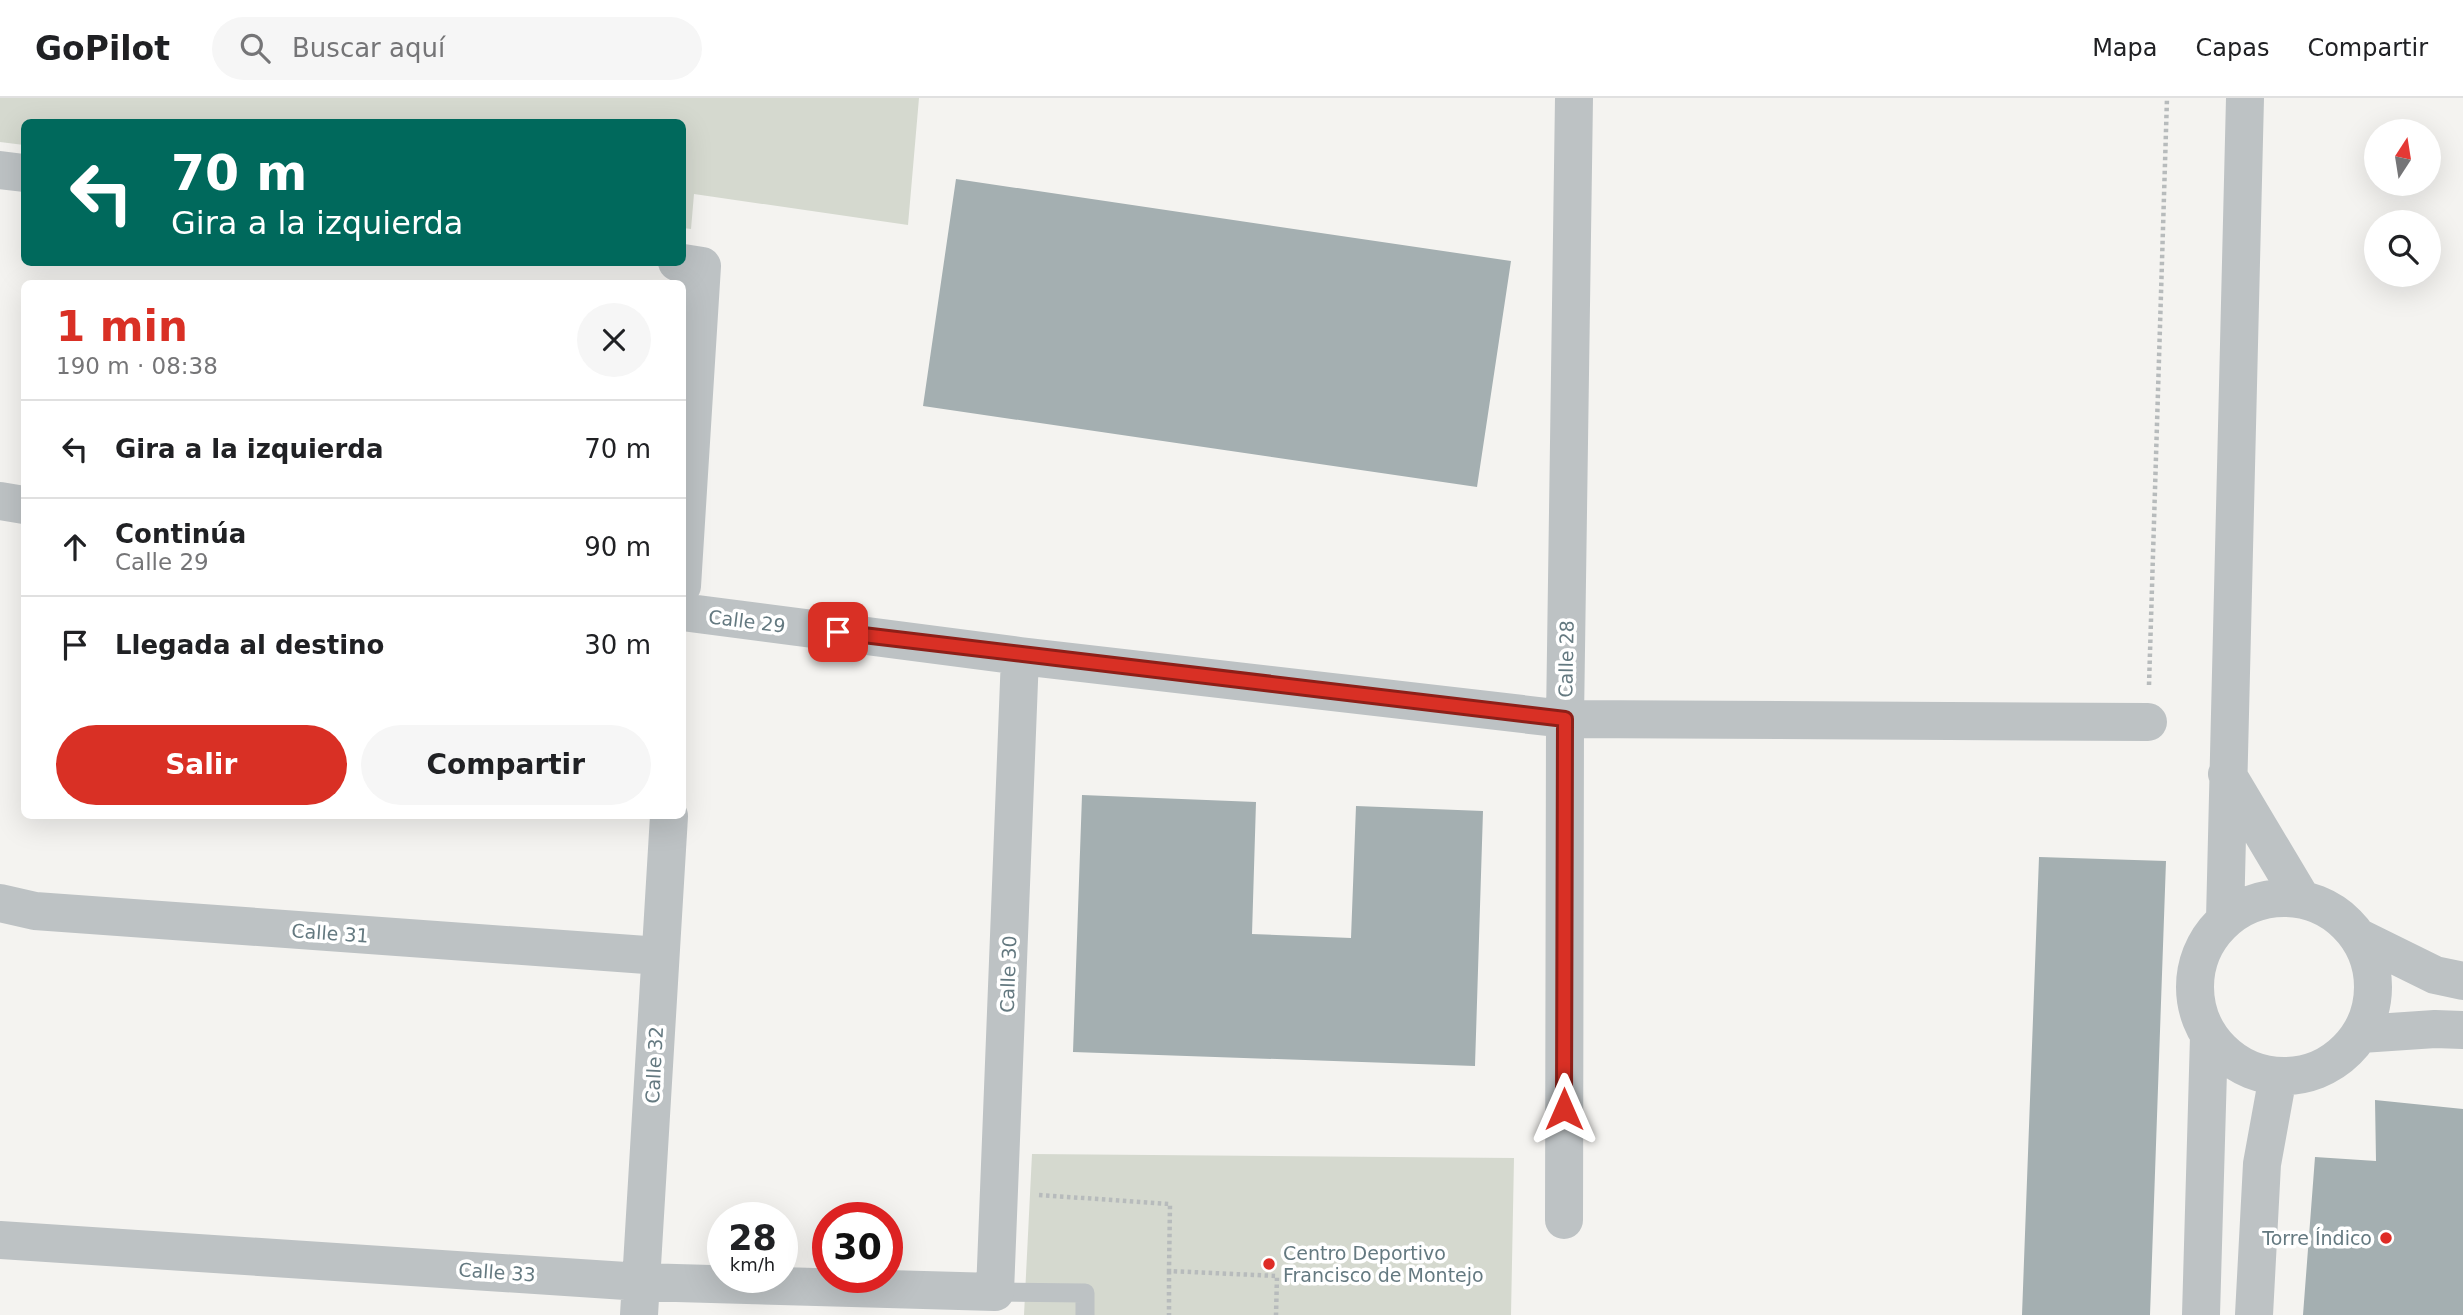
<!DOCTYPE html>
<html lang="es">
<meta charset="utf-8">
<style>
:root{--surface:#fff;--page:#f6f6f6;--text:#202124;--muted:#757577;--line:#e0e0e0;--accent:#d93025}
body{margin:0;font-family:"DejaVu Sans",sans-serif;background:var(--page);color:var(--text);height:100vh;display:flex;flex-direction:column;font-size:26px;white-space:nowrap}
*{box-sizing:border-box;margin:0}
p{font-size:23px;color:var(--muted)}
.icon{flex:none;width:38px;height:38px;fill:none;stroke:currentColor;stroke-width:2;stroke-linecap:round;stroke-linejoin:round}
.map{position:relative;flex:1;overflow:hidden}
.sheet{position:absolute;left:21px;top:182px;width:665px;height:539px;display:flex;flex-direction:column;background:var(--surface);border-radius:10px;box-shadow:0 7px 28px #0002}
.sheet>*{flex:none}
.hud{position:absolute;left:21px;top:21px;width:665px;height:147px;border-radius:10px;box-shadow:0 7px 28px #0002;background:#00695c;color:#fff;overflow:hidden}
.needle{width:46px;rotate:12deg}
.controls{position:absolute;left:2364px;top:21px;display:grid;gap:14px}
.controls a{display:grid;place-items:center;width:77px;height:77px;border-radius:50%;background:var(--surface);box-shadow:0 7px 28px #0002;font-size:35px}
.speed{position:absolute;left:707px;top:1104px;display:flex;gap:14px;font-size:35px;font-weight:700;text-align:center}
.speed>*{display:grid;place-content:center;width:91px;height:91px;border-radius:50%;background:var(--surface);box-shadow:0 7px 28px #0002;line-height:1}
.speed small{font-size:18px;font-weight:400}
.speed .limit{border:10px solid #d22;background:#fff;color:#111}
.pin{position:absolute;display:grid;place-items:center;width:60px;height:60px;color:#fff;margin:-30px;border-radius:14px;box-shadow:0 4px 10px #0006}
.me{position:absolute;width:77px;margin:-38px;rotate:0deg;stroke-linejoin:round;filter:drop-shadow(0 0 5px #0008)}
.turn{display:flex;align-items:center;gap:24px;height:147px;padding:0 35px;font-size:32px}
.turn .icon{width:91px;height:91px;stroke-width:2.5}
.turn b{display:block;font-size:49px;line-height:60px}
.round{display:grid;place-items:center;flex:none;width:74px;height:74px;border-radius:37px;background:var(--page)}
.summary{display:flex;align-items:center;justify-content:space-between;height:119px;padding:0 35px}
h1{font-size:42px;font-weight:600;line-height:52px;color:var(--accent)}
.action{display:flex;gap:14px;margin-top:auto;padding:14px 35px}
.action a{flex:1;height:80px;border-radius:42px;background:var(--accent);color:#fff;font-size:28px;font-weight:600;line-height:80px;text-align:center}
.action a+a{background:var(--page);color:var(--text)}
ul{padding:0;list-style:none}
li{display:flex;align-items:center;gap:21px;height:98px;padding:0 35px;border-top:2px solid var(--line)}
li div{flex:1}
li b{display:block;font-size:26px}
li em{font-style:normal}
header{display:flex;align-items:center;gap:42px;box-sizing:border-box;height:98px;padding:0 35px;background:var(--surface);border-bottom:2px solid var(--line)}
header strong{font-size:33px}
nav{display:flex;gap:38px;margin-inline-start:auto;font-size:24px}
.search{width:490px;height:63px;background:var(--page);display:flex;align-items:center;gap:18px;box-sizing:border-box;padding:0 24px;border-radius:38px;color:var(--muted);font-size:26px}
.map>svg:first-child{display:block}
.green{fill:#d5d9cf}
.building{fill:#a4afb1}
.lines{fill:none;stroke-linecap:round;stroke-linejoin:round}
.path{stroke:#b7bbbc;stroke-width:4.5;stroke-dasharray:3.5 3.5;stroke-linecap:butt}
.service{stroke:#bdc2c4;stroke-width:19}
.minor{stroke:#bdc2c4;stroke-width:38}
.route-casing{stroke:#8d1f18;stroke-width:18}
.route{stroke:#d93025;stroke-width:12}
.poi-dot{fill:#de2c26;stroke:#fff;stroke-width:2.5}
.labels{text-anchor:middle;stroke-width:7;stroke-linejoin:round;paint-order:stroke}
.street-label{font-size:19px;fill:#647980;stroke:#fff}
.poi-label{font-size:19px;fill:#647980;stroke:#fff;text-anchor:end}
</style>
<header>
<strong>GoPilot</strong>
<div class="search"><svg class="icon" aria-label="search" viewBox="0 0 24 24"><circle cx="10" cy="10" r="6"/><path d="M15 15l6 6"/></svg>Buscar aquí</div>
<nav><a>Mapa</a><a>Capas</a><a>Compartir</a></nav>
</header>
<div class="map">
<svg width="2463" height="1217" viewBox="0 0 2463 1217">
<rect width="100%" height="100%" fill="#f4f3f0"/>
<path class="green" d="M0,0H919L908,127L694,96L691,131L683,130L682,24H24V47L0,44Z
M1032,1056L1514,1060L1511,1217H1024Z"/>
<path class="building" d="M956,81L1511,163L1477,389L923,308Z
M1082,697L1256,704L1252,836L1351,840L1356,708L1483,713L1475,968L1073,954Z
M2039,759L2166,763L2150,1217H2022Z
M2375,1002L2463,1011V1217H2303L2315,1059L2376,1063Z"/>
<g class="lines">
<path class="path" d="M2149,587L2167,0
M1039,1097L1170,1106L1169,1173L1277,1178L1276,1217
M1169,1173V1217"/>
<path class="service" d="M995,1194L1085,1195V1217"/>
<path class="minor" d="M0,72L24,75
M677,164L702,168L682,488
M0,403L24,407
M682,514L1020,558L1565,621L2148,624
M2227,676L2301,800
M2195 889a89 89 0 1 1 178 0a89 89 0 1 1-178 0Z
M0,805L35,813L660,858
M2225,821L2245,0
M2360,840L2435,877L2463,883
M2361,936L2435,931L2463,932
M1564,1122L1565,621L1574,0
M0,1142L641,1184L995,1194L1020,558
M639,1217L669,718
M2201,1217L2209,938
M2254,1217L2262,1066L2278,978"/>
</g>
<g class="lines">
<defs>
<path id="route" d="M838,534L1565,621L1564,1011"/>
</defs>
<use href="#route" class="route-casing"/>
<use href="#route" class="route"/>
</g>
<g class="poi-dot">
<circle cx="2386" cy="1140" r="7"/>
<circle cx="1269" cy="1166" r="7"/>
</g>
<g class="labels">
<g class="street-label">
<text transform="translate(747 523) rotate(7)" y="7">Calle 29</text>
<text transform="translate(1566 561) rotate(-89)" y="7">Calle 28</text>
<text transform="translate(330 835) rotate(4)" y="7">Calle 31</text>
<text transform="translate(1008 876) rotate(-88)" y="7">Calle 30</text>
<text transform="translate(654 967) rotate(-87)" y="7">Calle 32</text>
<text transform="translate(497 1174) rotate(4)" y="7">Calle 33</text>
</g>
<g class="poi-label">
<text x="2372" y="1147">Torre Índico</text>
<text x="1283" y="1162" text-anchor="start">Centro Deportivo<tspan x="1283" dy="22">Francisco de Montejo</tspan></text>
</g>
</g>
</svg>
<div class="controls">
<a><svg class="needle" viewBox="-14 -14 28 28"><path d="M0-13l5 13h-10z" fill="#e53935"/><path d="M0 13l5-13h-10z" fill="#757577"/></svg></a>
<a><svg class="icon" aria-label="search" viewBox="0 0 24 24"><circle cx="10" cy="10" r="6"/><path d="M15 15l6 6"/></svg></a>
</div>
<div class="speed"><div>28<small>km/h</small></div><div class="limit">30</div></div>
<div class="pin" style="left:838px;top:534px;background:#d93025"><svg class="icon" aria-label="arrive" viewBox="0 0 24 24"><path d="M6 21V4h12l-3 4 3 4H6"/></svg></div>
<svg class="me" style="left:1564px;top:1011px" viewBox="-20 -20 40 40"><path d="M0-17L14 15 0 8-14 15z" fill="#d93025" stroke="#fff" stroke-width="4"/></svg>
<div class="hud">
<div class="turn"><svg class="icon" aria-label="left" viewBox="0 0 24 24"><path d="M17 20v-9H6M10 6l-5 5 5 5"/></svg><div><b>70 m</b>Gira a la izquierda</div></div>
</div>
<section class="sheet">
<div class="summary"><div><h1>1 min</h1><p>190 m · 08:38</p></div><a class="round"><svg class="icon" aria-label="close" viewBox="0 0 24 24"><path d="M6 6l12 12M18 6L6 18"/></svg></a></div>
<ul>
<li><svg class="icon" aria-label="left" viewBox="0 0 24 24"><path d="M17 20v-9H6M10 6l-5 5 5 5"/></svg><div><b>Gira a la izquierda</b></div><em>70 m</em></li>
<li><svg class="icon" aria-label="ahead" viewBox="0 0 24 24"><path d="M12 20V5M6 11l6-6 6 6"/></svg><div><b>Continúa</b><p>Calle 29</p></div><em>90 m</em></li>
<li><svg class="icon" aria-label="arrive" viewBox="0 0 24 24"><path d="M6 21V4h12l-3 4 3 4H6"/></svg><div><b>Llegada al destino</b></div><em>30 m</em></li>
</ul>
<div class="action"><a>Salir</a><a>Compartir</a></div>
</section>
</div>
